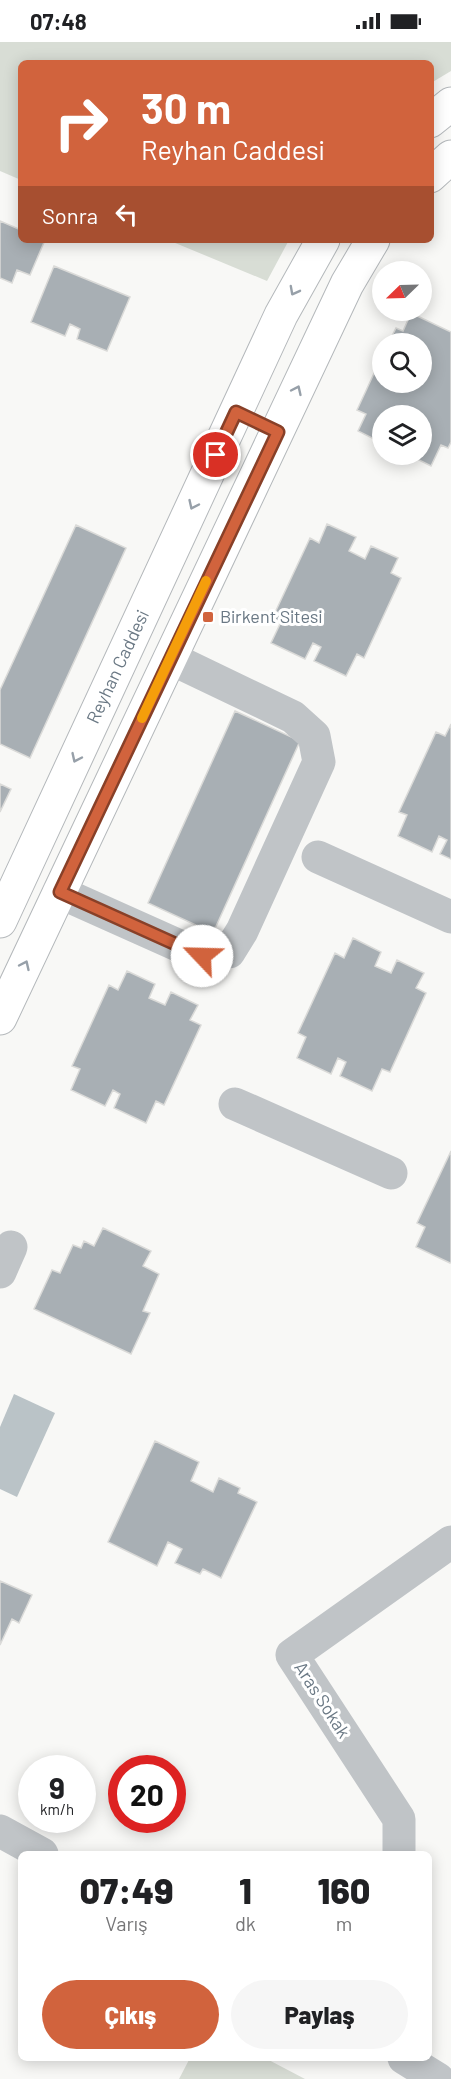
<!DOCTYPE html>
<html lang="tr">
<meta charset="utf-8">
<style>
:root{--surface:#fff;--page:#f6f6f6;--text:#202124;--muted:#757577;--accent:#d1633d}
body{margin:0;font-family:Barlow,sans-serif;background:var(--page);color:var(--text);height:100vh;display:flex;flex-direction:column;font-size:22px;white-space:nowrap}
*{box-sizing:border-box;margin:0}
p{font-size:20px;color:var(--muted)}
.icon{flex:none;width:33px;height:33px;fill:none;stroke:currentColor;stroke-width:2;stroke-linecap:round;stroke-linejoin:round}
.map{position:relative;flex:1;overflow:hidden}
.side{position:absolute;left:18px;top:1809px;width:414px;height:210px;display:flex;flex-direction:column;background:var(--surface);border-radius:9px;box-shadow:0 3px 15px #0003}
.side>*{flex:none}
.hud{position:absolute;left:18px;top:18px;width:416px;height:183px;border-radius:9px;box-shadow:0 3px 15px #0003;background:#d1633d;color:#fff;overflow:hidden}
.needle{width:39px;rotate:247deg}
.controls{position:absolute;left:372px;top:219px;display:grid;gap:12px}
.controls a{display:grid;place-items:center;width:60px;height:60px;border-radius:50%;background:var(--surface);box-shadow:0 3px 15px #0003;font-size:30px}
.speed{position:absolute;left:18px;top:1713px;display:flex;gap:12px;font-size:30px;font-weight:700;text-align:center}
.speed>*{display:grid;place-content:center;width:78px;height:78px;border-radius:50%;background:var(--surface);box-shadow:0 3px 15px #0003;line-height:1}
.speed small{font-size:15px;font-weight:400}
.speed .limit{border:9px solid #d22;background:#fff;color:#111}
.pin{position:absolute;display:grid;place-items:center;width:51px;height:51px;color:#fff;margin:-26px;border:3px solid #fff;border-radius:50%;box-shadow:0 2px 6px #0007}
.me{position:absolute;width:66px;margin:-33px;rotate:294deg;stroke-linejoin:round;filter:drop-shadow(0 0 4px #0008)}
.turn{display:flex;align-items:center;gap:21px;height:126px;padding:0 24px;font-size:27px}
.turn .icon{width:78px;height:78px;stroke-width:2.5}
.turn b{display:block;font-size:42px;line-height:51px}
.then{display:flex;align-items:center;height:57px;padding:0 24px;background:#0003;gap:12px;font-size:22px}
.eta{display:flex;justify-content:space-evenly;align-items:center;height:102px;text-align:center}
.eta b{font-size:36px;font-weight:800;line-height:42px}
.cta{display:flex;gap:12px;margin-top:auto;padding:12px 24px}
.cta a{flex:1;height:69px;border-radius:36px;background:var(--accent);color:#fff;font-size:24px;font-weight:800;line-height:69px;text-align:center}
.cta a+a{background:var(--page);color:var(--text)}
.status{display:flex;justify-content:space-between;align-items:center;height:42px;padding:0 30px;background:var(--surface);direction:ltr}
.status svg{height:16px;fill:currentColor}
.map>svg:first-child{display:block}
.green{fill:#d8ddd5}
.water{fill:#bac3c7}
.building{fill:#a8afb4;stroke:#dadad8;stroke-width:1.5}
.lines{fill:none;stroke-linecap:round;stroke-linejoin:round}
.major-casing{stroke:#b4b8bb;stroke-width:35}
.minor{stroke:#c0c4c7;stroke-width:33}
.major{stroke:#fff;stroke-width:33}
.oneway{stroke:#97a0a9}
.route-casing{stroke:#884028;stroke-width:15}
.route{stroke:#d1633d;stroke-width:10}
.slow{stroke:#f59e0b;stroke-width:10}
.poi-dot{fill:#d1633d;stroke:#fff;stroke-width:2}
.labels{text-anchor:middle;stroke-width:6;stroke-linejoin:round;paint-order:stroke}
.poi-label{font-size:18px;fill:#6a7884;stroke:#fff;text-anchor:start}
.street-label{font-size:18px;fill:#6a7884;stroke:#fff}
</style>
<div class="status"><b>07:48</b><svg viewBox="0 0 49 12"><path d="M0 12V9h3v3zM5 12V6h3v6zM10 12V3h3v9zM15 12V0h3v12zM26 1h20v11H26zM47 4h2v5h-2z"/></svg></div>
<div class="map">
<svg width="451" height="2037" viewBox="0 0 451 2037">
<rect width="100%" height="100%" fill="#f8f8f6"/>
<path class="green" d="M0,0H451V29L431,41L430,21H21V138L0,129Z
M168,198H289L267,239Z
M190,2016H265L305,2037H179Z"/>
<path class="water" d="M14,1352L55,1371L17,1455L0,1447V1385Z"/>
<path class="building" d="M0,179L21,188V198H45L30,233L17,228L12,241L0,236Z
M54,224L130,255L107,309L77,297L80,287L70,282L65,294L31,280Z
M411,271L451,290V400L448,406L441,403L431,424L407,412H422V374H382V401L358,389L366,372L357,368L382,314V340H422V302H388L396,286L403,289Z
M327,482L356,495L349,509L365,517L371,504L398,516L391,531L401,536L364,616L357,612L346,634L314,619L321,605L313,601L305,617L271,601L281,580L272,577L310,496L319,501Z
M76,483L126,506L30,716L0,702V648Z
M235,669L300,699L213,891L148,861Z
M451,682V817L440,812L447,798L439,794L432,810L398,794L407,773L399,770L436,690L445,694Z
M0,742L11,747L0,770Z
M353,896L381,910L375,924L391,931L397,918L424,931L416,946L426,951L390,1030L382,1027L372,1049L340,1034L346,1020L338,1016L331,1032L297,1016L306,995L298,991L335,911L344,916Z
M127,929L155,942L149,956L165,963L171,950L198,963L190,978L201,983L164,1063L156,1059L146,1081L114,1066L120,1052L113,1048L105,1064L71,1048L80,1027L72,1024L109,943L118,948Z
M451,1109V1220L450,1221L416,1205L425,1185L417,1181Z
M103,1186L151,1209L143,1224L159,1232L143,1269L150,1271L131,1312L34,1267L52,1228L60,1231L73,1203L81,1206L84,1199L94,1204Z
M155,1399L199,1420L191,1439L213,1450L219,1436L240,1446L238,1451L257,1460L221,1536L203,1527L200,1532L175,1521L182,1507L168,1500L157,1524L108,1500Z
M0,1539L32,1553L19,1581L12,1577L0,1603Z"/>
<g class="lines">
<defs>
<path id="major" d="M430,79L451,62
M430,134L451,115
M0,879L281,273L323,198
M0,976L347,242L373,198"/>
</defs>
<use href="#major" class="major-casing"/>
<path class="minor" d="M318,815L451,875
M59,850L202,914L229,910L242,889L319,720L314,694L293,675L170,616
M235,1062L391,1131
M0,1230L11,1205
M0,1789L42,1812
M399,1812V1777L292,1613L451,1500
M404,2016L438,2037"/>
<use href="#major" class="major"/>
</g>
<defs><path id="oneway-chevron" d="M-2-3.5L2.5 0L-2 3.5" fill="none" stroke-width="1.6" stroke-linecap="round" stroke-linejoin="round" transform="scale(1.5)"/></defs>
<g class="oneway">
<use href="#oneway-chevron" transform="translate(294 249) rotate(118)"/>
<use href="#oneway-chevron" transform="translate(297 348) rotate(-65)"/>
<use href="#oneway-chevron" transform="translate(193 463) rotate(115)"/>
<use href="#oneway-chevron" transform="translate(76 716) rotate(115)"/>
<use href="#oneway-chevron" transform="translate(25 923) rotate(-65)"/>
</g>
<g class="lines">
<defs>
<path id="route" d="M202,914L60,850L278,390L236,370L216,413"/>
</defs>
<use href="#route" class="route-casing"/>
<use href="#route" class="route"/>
<path class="slow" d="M142,676L206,539"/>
</g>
<rect class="poi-dot" x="202" y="569" width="12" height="12" rx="3"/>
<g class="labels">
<g class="poi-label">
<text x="220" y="581">Birkent Sitesi</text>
</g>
<g class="street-label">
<text transform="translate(118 625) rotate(-65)" y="6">Reyhan Caddesi</text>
<text transform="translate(322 1658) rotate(57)" y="6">Aras Sokak</text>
</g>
</g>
</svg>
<div class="controls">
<a><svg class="needle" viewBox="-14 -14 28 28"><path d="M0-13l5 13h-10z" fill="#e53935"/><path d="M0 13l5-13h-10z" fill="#757577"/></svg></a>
<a><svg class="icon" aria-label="search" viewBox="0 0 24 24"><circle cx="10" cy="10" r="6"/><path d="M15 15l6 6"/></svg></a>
<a><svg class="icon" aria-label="layers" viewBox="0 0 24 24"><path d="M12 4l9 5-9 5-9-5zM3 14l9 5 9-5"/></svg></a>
</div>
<div class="speed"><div>9<small>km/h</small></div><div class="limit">20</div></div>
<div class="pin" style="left:216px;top:413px;background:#d93025"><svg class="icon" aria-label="arrive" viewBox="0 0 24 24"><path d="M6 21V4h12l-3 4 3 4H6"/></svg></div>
<svg class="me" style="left:202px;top:914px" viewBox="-20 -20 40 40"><circle r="19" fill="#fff"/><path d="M0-13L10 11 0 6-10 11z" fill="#d1633d"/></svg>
<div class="hud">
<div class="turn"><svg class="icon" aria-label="right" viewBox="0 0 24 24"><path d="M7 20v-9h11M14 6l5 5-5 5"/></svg><div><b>30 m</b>Reyhan Caddesi</div></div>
<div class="then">Sonra<svg class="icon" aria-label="left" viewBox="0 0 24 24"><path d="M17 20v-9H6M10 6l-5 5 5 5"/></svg></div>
</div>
<section class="side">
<div class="eta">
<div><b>07:49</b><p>Varış</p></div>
<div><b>1</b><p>dk</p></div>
<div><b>160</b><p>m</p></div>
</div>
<div class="cta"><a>Çıkış</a><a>Paylaş</a></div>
</section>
</div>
